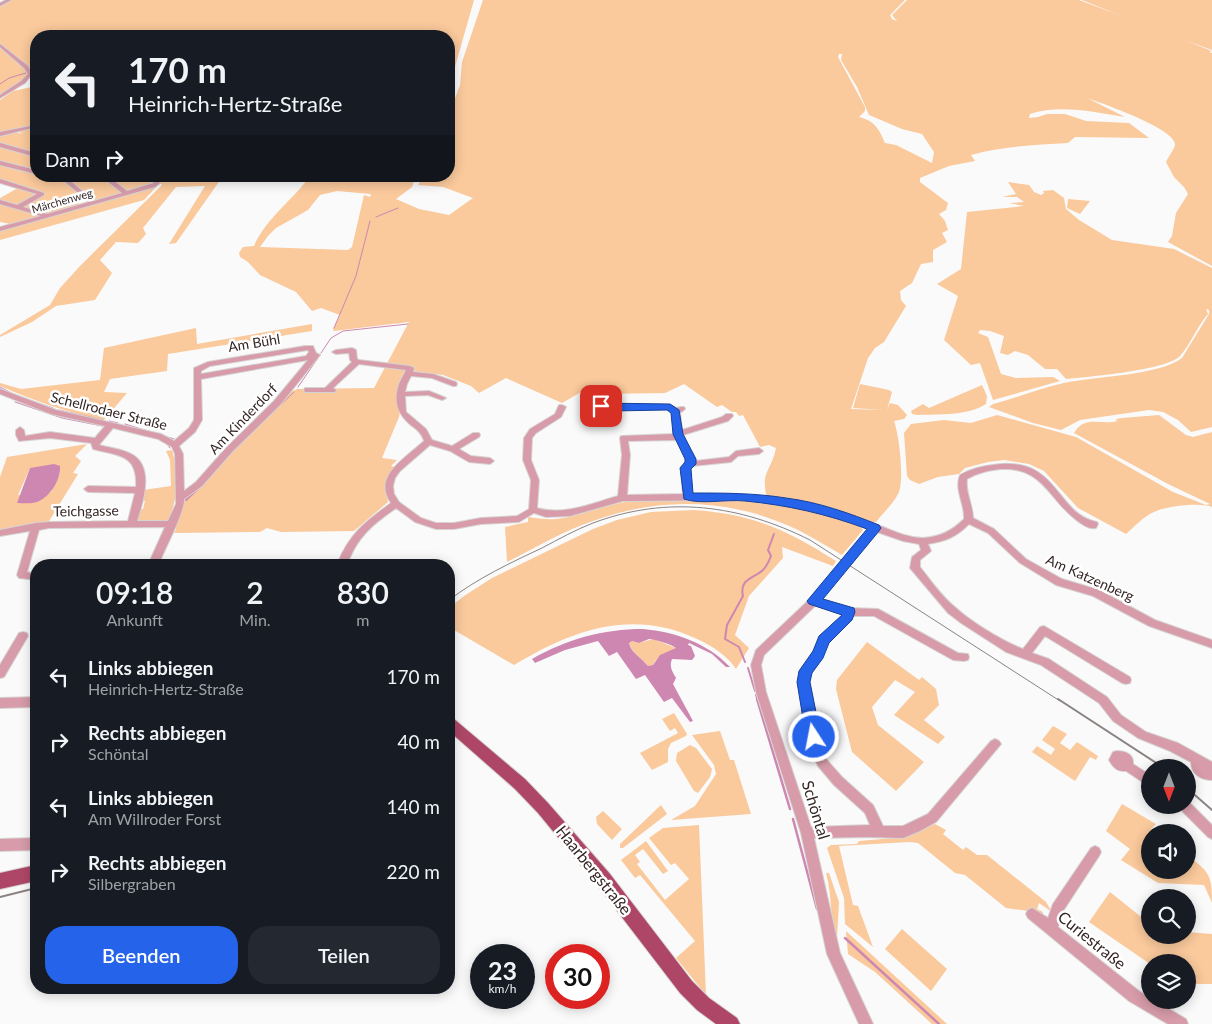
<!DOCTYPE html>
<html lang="de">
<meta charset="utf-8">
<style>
:root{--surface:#171b24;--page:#242831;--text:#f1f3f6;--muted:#9ea1a6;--accent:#2563eb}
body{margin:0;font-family:Lato,sans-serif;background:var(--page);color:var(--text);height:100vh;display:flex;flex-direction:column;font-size:19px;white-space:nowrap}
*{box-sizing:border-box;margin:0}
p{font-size:16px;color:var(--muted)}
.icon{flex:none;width:28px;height:28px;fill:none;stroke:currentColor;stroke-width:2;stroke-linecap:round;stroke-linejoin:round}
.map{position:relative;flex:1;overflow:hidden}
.details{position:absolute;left:30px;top:559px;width:425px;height:435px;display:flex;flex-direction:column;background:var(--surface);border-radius:20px;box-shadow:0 2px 12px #0003}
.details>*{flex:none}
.top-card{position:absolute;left:30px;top:30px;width:425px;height:152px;border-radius:20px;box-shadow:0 2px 12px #0003;background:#171b24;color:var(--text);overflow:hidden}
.needle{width:32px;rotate:180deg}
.fabs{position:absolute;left:1141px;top:759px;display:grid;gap:10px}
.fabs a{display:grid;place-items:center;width:55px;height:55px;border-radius:50%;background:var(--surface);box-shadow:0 2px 12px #0003;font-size:25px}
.speed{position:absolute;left:470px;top:944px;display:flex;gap:10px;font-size:25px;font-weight:700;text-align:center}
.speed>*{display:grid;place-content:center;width:65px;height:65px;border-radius:50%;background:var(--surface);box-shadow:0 2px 12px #0003;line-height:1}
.speed small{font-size:12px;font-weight:400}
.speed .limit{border:8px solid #d22;background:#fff;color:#111}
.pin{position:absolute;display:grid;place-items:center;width:42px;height:42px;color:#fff;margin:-21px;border-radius:10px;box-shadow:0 2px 8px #0006}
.me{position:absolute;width:55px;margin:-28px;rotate:349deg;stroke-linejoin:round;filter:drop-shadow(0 0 4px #0008)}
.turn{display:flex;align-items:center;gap:18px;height:105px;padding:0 15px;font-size:22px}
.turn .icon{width:65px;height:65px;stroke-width:2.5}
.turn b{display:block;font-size:35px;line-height:42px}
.then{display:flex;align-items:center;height:48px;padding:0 15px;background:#0003;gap:10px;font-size:19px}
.eta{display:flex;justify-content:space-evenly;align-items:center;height:85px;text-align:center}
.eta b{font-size:30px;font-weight:600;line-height:35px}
.primary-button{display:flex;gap:10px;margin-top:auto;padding:10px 15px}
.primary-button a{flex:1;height:58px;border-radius:20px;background:var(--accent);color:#fff;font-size:20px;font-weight:600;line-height:58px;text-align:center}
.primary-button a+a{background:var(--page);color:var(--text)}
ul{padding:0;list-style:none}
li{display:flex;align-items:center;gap:15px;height:65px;padding:0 15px}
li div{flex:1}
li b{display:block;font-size:19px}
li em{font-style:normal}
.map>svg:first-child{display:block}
.green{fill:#fac99c;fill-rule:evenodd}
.water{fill:#cd87b1;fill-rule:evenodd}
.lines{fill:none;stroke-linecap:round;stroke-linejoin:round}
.stream-far2{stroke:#cd87b1;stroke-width:1}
.stream-far1{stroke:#cd87b1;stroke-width:2}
.stream{stroke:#cd87b1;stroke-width:2.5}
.minor-casing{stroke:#d6d4d3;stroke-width:2}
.major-casing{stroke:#d6d4d3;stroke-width:2}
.minor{fill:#d79ba9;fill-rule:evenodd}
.major{fill:#ae4767;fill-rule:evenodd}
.tram-far1{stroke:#8b8382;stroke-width:1}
.tram{stroke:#8b8382;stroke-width:2}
.route{fill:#2563eb;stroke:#184099}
.labels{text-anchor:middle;stroke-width:5;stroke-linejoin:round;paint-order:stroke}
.far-street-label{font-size:11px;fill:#332524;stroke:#fff}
.street-label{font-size:14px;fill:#332524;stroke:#fff}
.near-street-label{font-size:16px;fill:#332524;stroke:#fff}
</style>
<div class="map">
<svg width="1212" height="1024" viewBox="0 0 1212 1024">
<rect width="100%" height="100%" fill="#fafafa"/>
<path class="green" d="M12,0H474L449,88V36H36V77L29,79L33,75L31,71L0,43V7Z
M483,0H905L890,15L892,19L897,21L892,15L907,0H1079L1119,15L1082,0H1212V50L1184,40L1212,51L1209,52L1212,53V266L1168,242L1172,236L1176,213L1188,194L1184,187L1174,177L1166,162C1168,157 1174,150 1175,145C1177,129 1101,103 1087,98L1125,117C1095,112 1059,104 1030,114L1029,118L1038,117L1047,114H1065L1086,121L1129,123L1149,138L1075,137L1068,143C1035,145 1003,146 971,155L975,161L949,166L920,178V182L948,203L946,210L939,214L945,221L948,230L942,233L947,242L933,250V262L921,264L912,283L900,291L901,300L906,306L884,342L875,348L868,358L851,409L884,410L853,408L860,384L889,390L892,392L887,410L890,403L898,405L907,415L904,419L894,421C899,434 905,482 898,494C893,504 883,513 876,522H868L807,503L767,497C760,472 772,470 776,448L769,445L760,447L743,415L739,416L736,412H732L722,405L717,407L684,384L665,393L598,394L588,388L562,403L506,378L479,393L471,386L443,375L428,373L408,372L399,417L382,458L397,460L391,466L395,467C388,478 386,490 388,502L354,531L281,532L267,528L260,532L174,533L176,529L173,528L185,499L195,492L235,447L289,393L297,389L374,388L409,322L334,331L333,329L340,315L321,308L312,311L296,292L260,275L248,262L240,257L239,253L243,247L254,246C266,218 293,200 310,176H416L412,187L396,199L419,209L449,215L473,198L443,187L418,185L423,176H449L450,112L460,85L462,62ZM839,54H842L841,60L857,87L869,115L902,129L922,134L934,152L932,163L896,145L885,143C879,129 875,121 859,117L865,111V107L838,57ZM337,191L371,194L370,197L364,195L352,247L348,250L260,247L268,236L276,228L308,210L320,195Z
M0,47L24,68L28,74L25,79L0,95Z
M36,86V125L0,134V100L13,91Z
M36,127V154L0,145V136L13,132L23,134L19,132Z
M0,146L36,156V171L0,161Z
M0,165L36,173V176H101L122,193L93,201L69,182L71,179L59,182H66L86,198L74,202L82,205L50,214L23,207L44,193L0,181Z
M106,176H146L153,183L127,191Z
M163,176H223L176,243L169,244L205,186L176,187L143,228L146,234L138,243L116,242L100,260L112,273L95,300L56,306L32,322L0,337V335L50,305L60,288L80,266L162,185L158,181Z
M1008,182L1029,185L1034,192L1041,195L1044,193L1043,191L1053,190L1064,198L1066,209L1079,220L1112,240L1174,249L1212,268V427L1191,432L1178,420L1163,412L1149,410L1080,420L1061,430L1033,423L989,407L993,404C1017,398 1040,388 1064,383C1095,376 1158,376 1182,358L1209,314V310L1206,309L1208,314C1197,326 1191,344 1180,356C1167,370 1088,377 1066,379L1057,369H1045L1028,355L1015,351L1008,355L1000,353L1004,336L990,331L980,330L978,333L988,337L1001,374L1016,378L1053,377L1060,381L993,400L980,363L971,365L944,340L958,296L937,284L961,269L967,212L1024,206L1009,203L1024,202L1017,197H1002L1016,194Z
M157,186L144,200L0,240V230Z
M18,188L39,193L19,205L0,202V198Z
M1068,199L1090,201L1080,214L1067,208Z
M0,203L42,216L10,224L0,222Z
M312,324V331L168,354L167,371L110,379L104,392L127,393L104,420C66,412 35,401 0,386V383L21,389L100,380L104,348L196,328L197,344Z
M982,385L987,396L986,404C967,416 939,414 917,415L912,414L911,411L923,404L929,408Z
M997,415L1076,437L1173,492L1206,505L1210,504L1168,484L1074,433C1085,414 1103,426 1117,421L1116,419L1122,418L1159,415L1186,435L1193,437L1212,432V507C1201,502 1165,506 1154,512C1144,516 1134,527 1126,534L1078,508L1044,471L1029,464L1004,460L988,462L965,468L959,474L938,477L919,484L910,480L907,476L904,433L911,424L944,420L971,423Z
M87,444L75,456L81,461L73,473L78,474L48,523L0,531V477L7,457ZM30,468L60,473L51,492L18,495Z
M172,450C179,472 178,501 168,521H137L139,510L143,509L145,501H141L143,490L171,486L170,460L166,451Z
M739,499C766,503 847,510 863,530L842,555C823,544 803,531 782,523C721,498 655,498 593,521C563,531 535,548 507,562L505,527L528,522V517C537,518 547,520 556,519C581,516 606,504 632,501Z
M694,510C753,514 787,530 836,561L833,566L782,547L783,558L749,596L735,635L749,648L736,669C728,656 711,645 697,639C632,608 572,630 514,665L454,630L449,631V608L464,596L492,578L593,529L617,520L651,512Z
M653,639L676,648C668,653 657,655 653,665L648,666C642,658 631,653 629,642L632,641L639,643Z
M867,642L919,680L922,677L936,689L939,705L924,720L945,737L938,744L894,715L915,692L895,680L872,707L878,725L924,762L896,791L852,752L836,689L837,680Z
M674,713L687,734L686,736L671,743L668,749V762L652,770L640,753L678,733L675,728L670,731L662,719Z
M1053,726L1067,734L1060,743L1070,750L1077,742L1098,756L1096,760L1090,757L1075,781L1032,752L1037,746L1051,755L1055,749L1042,740Z
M720,731L730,760H734L751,814L671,820L695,806L716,774L714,765L692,735Z
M690,745L696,748L712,769L710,777L698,793L694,791L676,761L677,753Z
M1122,804L1156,824L1151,829L1155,832H1150V870H1188V856C1210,872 1212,876 1212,903L1204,885L1158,883L1121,860L1130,849L1106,831Z
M661,805L667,814L623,848H620V844Z
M603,811L622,829L612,840L597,824L596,817Z
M935,824L946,830L943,834L963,850L966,847L977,855H987L1046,902L1052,912L1039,903L1037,909L1043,912L1041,918L1028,911L1006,908L965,875L955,873L918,843L909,842L839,846L853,905L858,906L873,947L845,924L844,898L827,848L831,845L857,844L859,841L905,837Z
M699,825L706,995L676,958L695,941L640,875L635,878L621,860L646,841L668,871L663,874L643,849L635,855L640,862L637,864L665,900L689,879L675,863L671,865L649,838L663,828Z
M826,873H829L839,902L837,938H835C830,916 832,894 826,873Z
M1110,892L1150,924V935H1188V932L1212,934V984H1195L1188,981V962H1150V964L1089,922Z
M902,929L947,969L931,991L885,949Z
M846,931L947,1024H932L875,972L848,954Z"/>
<path class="water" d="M54,464L60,466C61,480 50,497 37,502C31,504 23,503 17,503L30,468Z
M643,629C676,632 707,643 730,667H726L712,654L689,643L688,645L691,646L695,656L692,660L672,659C669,667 672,671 676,678L673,684L693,721L690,722L672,698L664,702L645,675L636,679L617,652L609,656L598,641L565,650L535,663L532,659C567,639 603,629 643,629ZM649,639C654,639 673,645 676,648L660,655L653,665L648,666C642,658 631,653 629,643L632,641L639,643Z"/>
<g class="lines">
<path class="stream-far2" d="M0,84L9,78L36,70
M376,217L398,208
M334,328L356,276L370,221
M321,353L331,338L343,331L408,324
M0,387L17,396L53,408
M298,387L318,358
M15,402L62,418L102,426
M59,410L103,420
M269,416L294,392
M109,421L118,423
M125,424L174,439
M118,429L145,436
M166,443L170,448
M239,445L251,433"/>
<path class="stream-far1" d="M186,500L202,485
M745,662L739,647L725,639L727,625L743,596C739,579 753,579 763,570C767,566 769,561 771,556L768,550L774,534
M748,668L755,691
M756,695L758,701"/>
<path class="stream" d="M757,699L790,809
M793,819L817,909
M845,938L939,1024"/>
<defs>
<path id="minor" d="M6,0H11L0,6V3Z
M0,44L28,66L32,74L25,83L0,98V95L21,81L28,74L24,68L0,47Z
M36,125V127L0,136V132Z
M0,143L36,153V157L0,147Z
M0,161L36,170V174L0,165Z
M101,176H108L127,191L154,183L146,176H153L160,183L155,187L0,231V227L41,216L0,204V200L17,205L37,194L0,183V179L44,193V195L23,207L47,214L89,202L64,181V179H68L94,201L122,193Z
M305,346H313L316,353L320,355L280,405L232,452L202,486L184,499C185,511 164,551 158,565H148L165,527L49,528L39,530L27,572L36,574V580L19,578L17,575L30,531L0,536V530L36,523L49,522L128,521L135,493L88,492L84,489L88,486L136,487C138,454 119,456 93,449L91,443L50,438L19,441L16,435V430L20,427L24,430L25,436L50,432L95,438L105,426L51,414L0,394V389L56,410L161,434L174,441L189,428L194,420V368L208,362ZM308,350L309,352L306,356L201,374V371L210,366ZM308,360L274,401L226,448L196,482L184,491L183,454L179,446L195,432L202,420L201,379ZM113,428L158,439L172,447L175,454L176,504L168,521H137C143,502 154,468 133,455C123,449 110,448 99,445Z
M352,348L356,350L357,359L359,360L410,366L414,368L413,372L433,374L456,382L457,384L456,386H453L432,378L411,376L407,384L405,392L429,391L446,398L442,400L428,395L405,396L406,412L426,429L432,440L452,446L473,433H479L480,435L479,437L459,449L471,456L490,458L494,461L490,464L469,462L450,451L430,445L400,471L395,478L393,486L394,494L399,502L421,518L436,523H454L481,518L517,516L529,509L531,480L523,460L524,438L530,429L555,414L559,405H562L566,407L561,417L536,433L532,438L531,460L539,480L537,508C564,516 593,503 618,496L622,455L620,438L621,436L674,434L672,413L668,409L598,408L597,406L601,404L670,405L676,408L681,407H684L685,409L680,413L682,430L722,417L726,414H732L733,416L728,421L683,435L695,461L729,457L736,451L759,448L763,451L759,454L738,456L731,462L692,466L689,469L692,494C732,494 771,495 810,503C835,508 859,518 883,527C896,532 909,538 923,538C940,537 952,531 964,519C965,504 954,490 960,475C972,468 987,465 1001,464C1059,460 1056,514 1097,522L1098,524L1096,528C1090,529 1087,527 1082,524C1049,503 1046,467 1001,469C989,470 977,473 967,479C965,492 973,505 973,518L994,529L1026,559L1062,579L1099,590L1155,620L1212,640V648L1149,626L1093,596L1056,585L1020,563L988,533L969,524C956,537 946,541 928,544L931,551L920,560V567C931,581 942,597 956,608C971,622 1004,642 1023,649L1040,627L1044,626L1130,677L1131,680L1130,683L1126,684L1122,683L1045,636L1032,653L1049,659L1107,697L1121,715L1146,732L1178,743L1212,762V780C1201,780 1191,774 1191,762L1170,751L1138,738L1113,721L1099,703L1041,665L1006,652L961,623L948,613L910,568L912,557L921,550L919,544L903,541L877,532L821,599L849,608L878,609L958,653L968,654L969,657L968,660L964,661L953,660L874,616H853L851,620L828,642L822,657L811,672L808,682L822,747L826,759L842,777L873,805L883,826H903L928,814L991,741L995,739L999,741L1001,744L936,822L920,831L903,838L867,837L814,838L840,953L873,1024H859L827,954L801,833L756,692L751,665L756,650L811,598L869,529L832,515L810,509L742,500L623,501L570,516L546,517L534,513L519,522L481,524L454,529H436L415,522L396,508C372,525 357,537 347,565H337C349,534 365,522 391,503C372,476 406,458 424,441C422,434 418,430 412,426C398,415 393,402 399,384C401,379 404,375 406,370L359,364L333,388L336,390L335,392H305L304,390L305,388H325L352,362L350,360L349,353L336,354L332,352L336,350ZM677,440L687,459L686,463L681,468L683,494L627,495L630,455L628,441ZM816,605L844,614L820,637L814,652L802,668L798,682L810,747L818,766L834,785L865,813L870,825L811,827L766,692L761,665L764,655Z
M23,632L27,633L28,636L4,677L0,678V665L19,633Z
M36,697V707L0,708V698Z
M1117,751C1125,751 1134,754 1133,764L1150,775V787L1126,771C1117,772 1113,767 1109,760L1113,752Z
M1188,801L1212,825V839L1208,837L1180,809L1178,805H1188Z
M36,838V850L0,851V839Z
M1095,846L1099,848L1101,852L1099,856L1063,911L1058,927L1139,991L1150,998V1000H1154L1186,1019L1188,1024H1168L1129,1001L1028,918L1026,914L1028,910L1032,908L1048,918L1053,904L1091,848Z"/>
<path id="major" d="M449,717L454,719L525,779L548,803L610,874L692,981L709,998L737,1018L740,1024H716L697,1010L680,993L598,886L538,813L515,789L449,731Z
M36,865V881L0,889V873Z"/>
</defs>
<use href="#minor" class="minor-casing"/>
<use href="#major" class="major-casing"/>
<use href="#minor" class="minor"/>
<use href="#major" class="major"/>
<path class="tram-far1" d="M449,600C478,578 510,563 542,548C559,539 575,530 593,523C668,495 740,505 810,540L1060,701"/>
<path class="tram" d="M1058,699L1164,768
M1188,789L1212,810
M0,897L36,888"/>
</g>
<path class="route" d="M597,403L670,404L679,410L683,434L696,459V464L691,469L693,493C724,493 755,493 786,498C818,502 849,513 879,525L881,528L879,531L823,599L854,608L855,612L852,620L829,643L823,658L812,673L810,682L821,737L819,741L814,743L808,741L806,737L797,682L799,671L813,651L819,636L842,615L809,604L807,601L867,529C827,514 787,505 745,501C725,499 702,505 684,499L680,468L685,462V459L673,434L671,413L667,410L611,411L597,408Z"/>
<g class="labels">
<g class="far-street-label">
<text transform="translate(62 201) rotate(-16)" y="4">Märchenweg</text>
</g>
<g class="street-label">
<text transform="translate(254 343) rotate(-9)" y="5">Am Bühl</text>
<text transform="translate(109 411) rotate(14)" y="5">Schellrodaer Straße</text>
<text transform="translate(243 419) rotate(-46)" y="5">Am Kinderdorf</text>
<text transform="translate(86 511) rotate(-1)" y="5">Teichgasse</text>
<text transform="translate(1090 578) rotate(24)" y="5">Am Katzenberg</text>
</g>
<g class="near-street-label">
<text transform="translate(816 810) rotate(73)" y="6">Schöntal</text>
<text transform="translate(594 870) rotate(51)" y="6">Haarbergstraße</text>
<text transform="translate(1092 940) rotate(39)" y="6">Curiestraße</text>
</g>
</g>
</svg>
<div class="fabs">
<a><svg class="needle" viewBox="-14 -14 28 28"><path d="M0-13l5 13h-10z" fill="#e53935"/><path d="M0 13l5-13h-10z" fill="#9ea1a6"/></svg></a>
<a><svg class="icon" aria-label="sound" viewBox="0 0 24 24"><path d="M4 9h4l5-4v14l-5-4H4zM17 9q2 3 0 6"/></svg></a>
<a><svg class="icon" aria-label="search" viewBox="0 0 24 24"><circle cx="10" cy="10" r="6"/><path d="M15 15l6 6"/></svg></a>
<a><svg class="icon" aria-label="layers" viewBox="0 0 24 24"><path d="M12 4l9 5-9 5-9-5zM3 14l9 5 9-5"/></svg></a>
</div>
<div class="speed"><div>23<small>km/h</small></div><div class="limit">30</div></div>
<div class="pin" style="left:601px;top:406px;background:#d93025"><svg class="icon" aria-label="arrive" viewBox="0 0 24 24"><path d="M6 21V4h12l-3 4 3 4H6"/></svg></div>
<svg class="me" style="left:814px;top:737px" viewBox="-20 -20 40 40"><circle r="17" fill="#2563eb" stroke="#fff" stroke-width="3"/><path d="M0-11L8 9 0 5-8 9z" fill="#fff"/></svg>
<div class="top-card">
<div class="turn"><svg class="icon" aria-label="left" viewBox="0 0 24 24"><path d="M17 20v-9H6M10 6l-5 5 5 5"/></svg><div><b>170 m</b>Heinrich-Hertz-Straße</div></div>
<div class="then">Dann<svg class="icon" aria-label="right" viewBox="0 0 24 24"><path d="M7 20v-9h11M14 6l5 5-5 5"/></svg></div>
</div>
<section class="details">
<div class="eta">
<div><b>09:18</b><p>Ankunft</p></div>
<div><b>2</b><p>Min.</p></div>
<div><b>830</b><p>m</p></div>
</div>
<ul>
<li><svg class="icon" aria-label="left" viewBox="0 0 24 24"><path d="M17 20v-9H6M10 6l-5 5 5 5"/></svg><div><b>Links abbiegen</b><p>Heinrich-Hertz-Straße</p></div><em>170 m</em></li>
<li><svg class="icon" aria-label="right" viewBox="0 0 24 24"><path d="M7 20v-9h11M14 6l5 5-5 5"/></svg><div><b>Rechts abbiegen</b><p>Schöntal</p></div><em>40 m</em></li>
<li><svg class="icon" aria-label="left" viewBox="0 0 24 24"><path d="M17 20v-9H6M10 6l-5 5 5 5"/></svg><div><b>Links abbiegen</b><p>Am Willroder Forst</p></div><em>140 m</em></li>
<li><svg class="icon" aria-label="right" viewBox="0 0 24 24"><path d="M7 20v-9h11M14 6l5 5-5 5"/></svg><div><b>Rechts abbiegen</b><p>Silbergraben</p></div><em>220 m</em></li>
</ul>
<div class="primary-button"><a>Beenden</a><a>Teilen</a></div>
</section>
</div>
